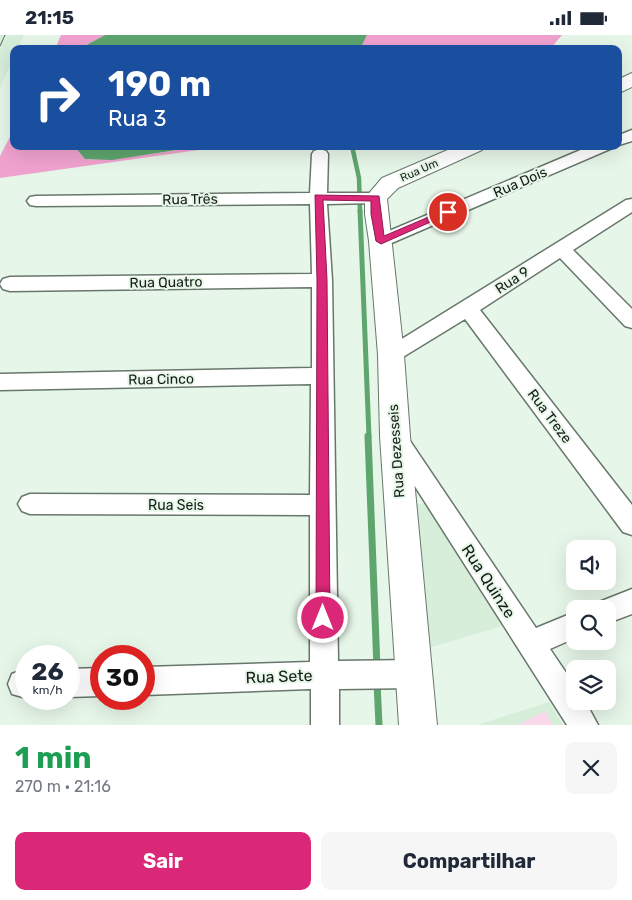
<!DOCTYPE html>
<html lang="pt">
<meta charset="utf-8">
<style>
:root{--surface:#fff;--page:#f6f6f7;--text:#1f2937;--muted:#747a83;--accent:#db2777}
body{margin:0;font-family:Rubik,sans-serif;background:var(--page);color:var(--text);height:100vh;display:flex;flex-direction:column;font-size:19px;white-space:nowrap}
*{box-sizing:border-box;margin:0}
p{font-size:16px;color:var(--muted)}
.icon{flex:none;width:28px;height:28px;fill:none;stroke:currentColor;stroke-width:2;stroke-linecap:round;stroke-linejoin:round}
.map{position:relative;height:690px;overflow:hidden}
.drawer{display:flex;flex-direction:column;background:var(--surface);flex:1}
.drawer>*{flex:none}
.top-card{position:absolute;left:10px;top:10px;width:612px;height:105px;border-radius:10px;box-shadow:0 5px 20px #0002;background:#1a4fa0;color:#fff;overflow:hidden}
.fabs{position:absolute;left:566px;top:505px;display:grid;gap:10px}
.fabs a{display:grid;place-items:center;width:50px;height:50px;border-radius:10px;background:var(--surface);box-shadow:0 5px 20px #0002;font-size:25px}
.speed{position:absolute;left:15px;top:610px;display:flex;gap:10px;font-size:25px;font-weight:700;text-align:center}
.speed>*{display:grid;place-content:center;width:65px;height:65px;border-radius:50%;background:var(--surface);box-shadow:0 5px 20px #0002;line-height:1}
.speed small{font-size:12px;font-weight:400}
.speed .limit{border:8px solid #d22;background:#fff;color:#111}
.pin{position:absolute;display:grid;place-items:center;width:42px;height:42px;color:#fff;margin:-21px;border:2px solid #fff;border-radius:50%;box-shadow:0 1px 5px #0007}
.me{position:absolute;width:55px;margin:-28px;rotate:0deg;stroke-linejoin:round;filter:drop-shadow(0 0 4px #0008)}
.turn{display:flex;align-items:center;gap:18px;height:105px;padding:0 15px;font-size:22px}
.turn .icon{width:65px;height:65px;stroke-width:2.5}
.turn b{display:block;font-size:35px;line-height:42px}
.round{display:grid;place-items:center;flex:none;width:52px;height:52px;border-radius:10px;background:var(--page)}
.overview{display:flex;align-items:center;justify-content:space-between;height:85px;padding:0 15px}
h1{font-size:30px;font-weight:700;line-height:38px;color:#1e9e55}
.button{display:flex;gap:10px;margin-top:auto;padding:10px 15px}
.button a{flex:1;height:58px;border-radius:10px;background:var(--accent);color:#fff;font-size:20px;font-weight:700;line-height:58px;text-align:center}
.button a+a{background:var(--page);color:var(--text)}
.status{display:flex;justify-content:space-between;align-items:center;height:35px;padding:0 25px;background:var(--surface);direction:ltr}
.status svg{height:14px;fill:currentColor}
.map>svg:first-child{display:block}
.built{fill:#d7eeda}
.green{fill:#f9d9ea}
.forest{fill:#f0a2ce}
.water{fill:#5ea56e}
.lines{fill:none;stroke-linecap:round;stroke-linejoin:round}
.stream-far2{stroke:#5ea56e;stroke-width:4.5}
.stream-far1{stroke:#5ea56e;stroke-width:5}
.stream{stroke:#5ea56e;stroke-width:7}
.street-casing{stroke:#68776b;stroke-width:3}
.secondary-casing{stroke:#68776b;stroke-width:2}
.street{fill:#fff;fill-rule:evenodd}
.secondary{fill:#fff;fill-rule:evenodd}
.tram{stroke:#59625a;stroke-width:1}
.route{fill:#db2777;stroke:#8e194d}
.labels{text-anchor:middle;stroke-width:4;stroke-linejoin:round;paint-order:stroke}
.far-street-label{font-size:11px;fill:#161c17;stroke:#e6f6e8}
.street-label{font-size:14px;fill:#161c17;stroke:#e6f6e8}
.near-street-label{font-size:16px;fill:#161c17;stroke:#e6f6e8}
</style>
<div class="status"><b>21:15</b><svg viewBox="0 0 49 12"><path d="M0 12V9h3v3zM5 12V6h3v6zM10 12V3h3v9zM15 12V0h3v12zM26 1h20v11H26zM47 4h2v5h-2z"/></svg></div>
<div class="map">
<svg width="632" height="690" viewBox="0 0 632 690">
<rect width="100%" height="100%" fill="#e6f6e8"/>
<path class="built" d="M0,0H24L18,14H14V22L0,53Z
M424,468L506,590L422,615L417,469Z
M549,667L563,690H477Z"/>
<path class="green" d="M545,676L553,690H517Z"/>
<path class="forest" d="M61,0H105L79,14H55Z
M367,0H562L550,14H360Z
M14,94V111H74L85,124C134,126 179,111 227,111L0,143V121Z"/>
<path class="water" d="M105,0H367L360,14H79Z
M74,111H203L112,125L85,124Z"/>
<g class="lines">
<path class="stream-far2" d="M352,111L359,143L360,177"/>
<path class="stream-far1" d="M360,175L369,402"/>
<path class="stream" d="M368,401L377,633
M377,647L379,690"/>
<defs>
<path id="street" d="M632,95V106L619,110V100Z
M590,111H612L610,114L387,210L381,212L375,210L372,206L375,202Z
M320,114L326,116L328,119L327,158H376L382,159L385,163L382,167L376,168L327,169L332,245L338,626L414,625L424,629L428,639L424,649L414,653L339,654V690H311V654L144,660V632L310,627V480L30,479L22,476L18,469L22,462L30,459L310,460L311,349L0,355V339L312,333V252L10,256L3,254L0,249L3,244L10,242L312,239L310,169L36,171L30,170L27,166L30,162L36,161L310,158L312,119L314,116Z
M632,164V177L573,215L632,274V293L625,291L560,223L480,275L632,470V500L623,497L465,284L398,325L391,328L384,325L381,320L384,315L626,165Z
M396,394L404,397L536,593L575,577V603L550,614L575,651V666H585L598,690H567L388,409L385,403L388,397Z
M632,554V579L608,588V574H596L599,567Z
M101,633V661L69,662V634Z
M22,635H26V663L12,659L8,649L12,639Z"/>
<path id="secondary" d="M632,38V52L619,58V44Z
M457,111H485L482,115L398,153L387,164L404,320L410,401L437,690H399L380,401L378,320L369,206L365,179V163L382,143Z"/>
</defs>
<use href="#street" class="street-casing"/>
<use href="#secondary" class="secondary-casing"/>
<use href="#street" class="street"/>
<use href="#secondary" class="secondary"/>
<path class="tram" d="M0,11L5,0"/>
</g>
<path class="route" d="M315,160L379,161L384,201L445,175L448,174L453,177L381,209L376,206L371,179V166L323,165L327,245L330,583L328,588L323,590L318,588L316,583L317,245Z"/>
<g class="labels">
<g class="far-street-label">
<text transform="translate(419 135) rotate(-24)" y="4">Rua Um</text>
</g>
<g class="street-label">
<text transform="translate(520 147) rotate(-23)" y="5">Rua Dois</text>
<text transform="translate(190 164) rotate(-1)" y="5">Rua Três</text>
<text transform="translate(512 245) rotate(-33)" y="5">Rua 9</text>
<text transform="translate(166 247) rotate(-1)" y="5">Rua Quatro</text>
<text transform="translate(161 344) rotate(-1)" y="5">Rua Cinco</text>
<text transform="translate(550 381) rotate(53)" y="5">Rua Treze</text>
<text transform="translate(396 416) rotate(-94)" y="5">Rua Dezesseis</text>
<text x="176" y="475">Rua Seis</text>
</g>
<g class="near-street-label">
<text transform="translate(489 546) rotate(57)" y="6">Rua Quinze</text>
<text transform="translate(279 641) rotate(-2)" y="6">Rua Sete</text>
</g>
</g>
</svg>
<div class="fabs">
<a><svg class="icon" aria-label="sound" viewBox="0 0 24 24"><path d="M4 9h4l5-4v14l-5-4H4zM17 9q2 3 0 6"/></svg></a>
<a><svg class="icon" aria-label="search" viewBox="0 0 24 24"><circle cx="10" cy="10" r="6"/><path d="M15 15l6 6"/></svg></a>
<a><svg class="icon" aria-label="layers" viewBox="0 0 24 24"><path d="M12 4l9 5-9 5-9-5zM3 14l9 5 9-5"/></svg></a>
</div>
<div class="speed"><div>26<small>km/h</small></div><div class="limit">30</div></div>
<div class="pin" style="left:448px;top:177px;background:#d93025"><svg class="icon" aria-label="arrive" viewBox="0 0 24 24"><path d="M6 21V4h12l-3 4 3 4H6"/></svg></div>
<svg class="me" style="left:323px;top:583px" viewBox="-20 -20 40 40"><circle r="17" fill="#db2777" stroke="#fff" stroke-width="3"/><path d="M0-11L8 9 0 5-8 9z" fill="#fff"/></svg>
<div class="top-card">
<div class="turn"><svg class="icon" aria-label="right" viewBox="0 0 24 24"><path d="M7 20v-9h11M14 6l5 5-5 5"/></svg><div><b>190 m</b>Rua 3</div></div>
</div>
</div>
<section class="drawer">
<div class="overview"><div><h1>1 min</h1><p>270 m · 21:16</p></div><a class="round"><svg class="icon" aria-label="close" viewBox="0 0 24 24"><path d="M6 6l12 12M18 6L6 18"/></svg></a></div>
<div class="button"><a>Sair</a><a>Compartilhar</a></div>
</section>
